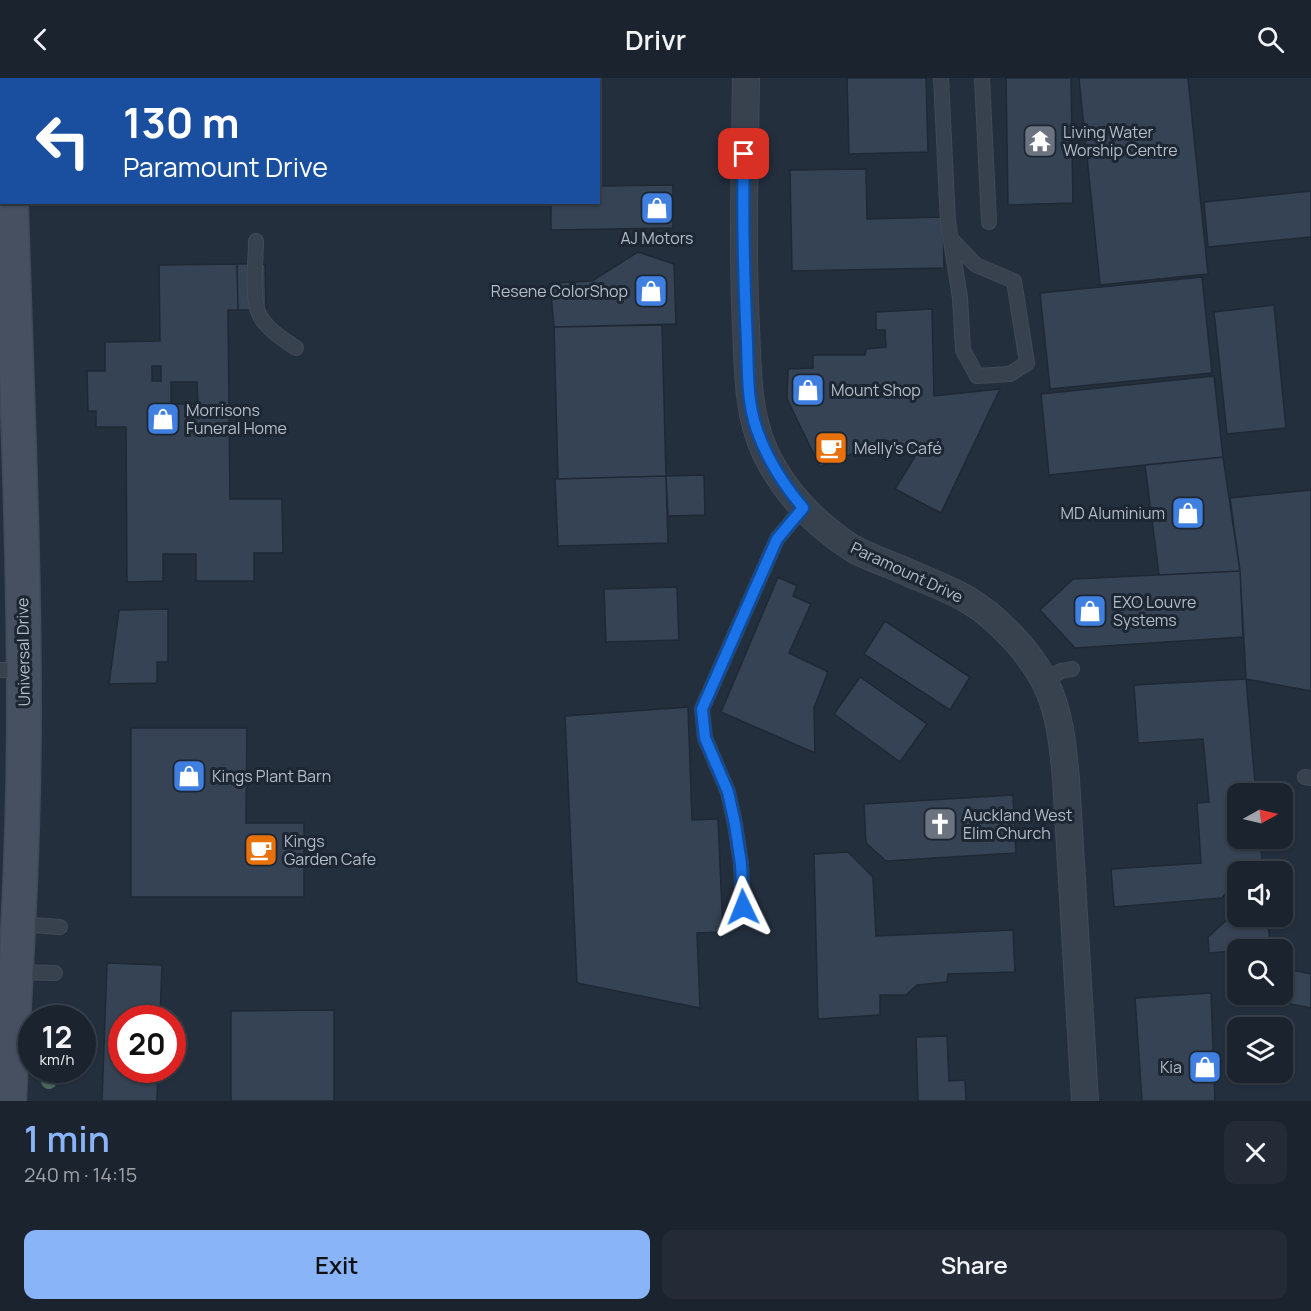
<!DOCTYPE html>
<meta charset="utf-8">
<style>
:root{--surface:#1b232e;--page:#242b36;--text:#f1f3f6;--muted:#a0a4aa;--line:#39404a;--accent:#8ab4f8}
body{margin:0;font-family:Manrope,sans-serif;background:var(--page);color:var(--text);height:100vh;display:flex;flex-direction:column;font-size:22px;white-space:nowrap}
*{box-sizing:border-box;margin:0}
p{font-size:20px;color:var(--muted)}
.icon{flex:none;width:33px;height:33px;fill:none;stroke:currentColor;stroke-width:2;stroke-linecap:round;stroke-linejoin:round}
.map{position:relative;height:1023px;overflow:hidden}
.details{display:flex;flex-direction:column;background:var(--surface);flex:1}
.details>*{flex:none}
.guide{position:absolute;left:0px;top:0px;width:600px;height:126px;box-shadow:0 2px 4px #0004,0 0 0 2px var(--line);background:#1a4fa0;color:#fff;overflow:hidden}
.needle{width:39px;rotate:82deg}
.buttons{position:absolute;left:1227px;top:705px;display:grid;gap:12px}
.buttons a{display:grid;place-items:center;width:66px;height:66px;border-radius:12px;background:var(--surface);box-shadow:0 2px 4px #0004,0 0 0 2px var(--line);font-size:30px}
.speed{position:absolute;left:18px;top:927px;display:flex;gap:12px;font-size:30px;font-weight:700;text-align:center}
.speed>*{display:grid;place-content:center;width:78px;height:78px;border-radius:50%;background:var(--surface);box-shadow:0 2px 4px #0004,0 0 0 2px var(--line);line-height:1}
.speed small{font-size:15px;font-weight:400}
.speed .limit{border:9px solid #d22;background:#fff;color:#111}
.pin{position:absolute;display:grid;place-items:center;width:51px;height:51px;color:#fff;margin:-26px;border-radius:12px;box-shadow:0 3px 9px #0006}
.me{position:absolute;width:66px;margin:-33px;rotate:358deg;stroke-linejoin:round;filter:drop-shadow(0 0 4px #0008)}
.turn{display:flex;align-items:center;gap:21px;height:126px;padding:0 24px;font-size:27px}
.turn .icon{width:78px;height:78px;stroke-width:2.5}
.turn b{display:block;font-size:42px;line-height:51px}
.round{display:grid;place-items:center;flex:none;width:63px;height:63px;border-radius:12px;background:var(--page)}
.head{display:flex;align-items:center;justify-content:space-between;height:102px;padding:0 24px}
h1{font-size:36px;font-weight:600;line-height:45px;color:var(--accent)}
.action{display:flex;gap:12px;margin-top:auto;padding:12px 24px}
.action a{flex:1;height:69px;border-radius:12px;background:var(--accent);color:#111;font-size:24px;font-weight:600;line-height:69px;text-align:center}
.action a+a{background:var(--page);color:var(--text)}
header{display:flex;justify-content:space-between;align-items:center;height:78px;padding:0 24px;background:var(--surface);font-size:27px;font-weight:600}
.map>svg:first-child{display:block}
.building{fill:#364354;stroke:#1f2835;stroke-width:1.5;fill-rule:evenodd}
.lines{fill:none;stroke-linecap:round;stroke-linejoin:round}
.service-casing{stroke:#414a57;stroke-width:16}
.minor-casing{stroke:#414a57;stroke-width:28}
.secondary-casing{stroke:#414a57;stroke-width:36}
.service{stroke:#38414e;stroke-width:14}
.minor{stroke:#38414e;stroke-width:26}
.secondary{stroke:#465061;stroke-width:33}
.tree{fill:#4b6a5d}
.route-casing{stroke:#114b97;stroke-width:15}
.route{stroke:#1a73e8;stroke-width:10}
.labels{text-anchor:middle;stroke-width:6;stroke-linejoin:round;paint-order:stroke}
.poi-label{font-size:16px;fill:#b4bcc9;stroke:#1d2633;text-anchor:start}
.street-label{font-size:16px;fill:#b4bcc9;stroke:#1d2633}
</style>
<header><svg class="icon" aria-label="back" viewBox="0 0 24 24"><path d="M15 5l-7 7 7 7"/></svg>Drivr<svg class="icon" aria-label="search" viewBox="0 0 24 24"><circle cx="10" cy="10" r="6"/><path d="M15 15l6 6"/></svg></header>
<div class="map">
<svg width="1311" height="1023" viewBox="0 0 1311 1023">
<rect width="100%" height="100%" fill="#242f3e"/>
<path class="building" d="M99,0H192L99,2Z
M204,0H323V2H204Z
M847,0H926L928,74L849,76Z
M1006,0H1071L1073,125L1008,127Z
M1079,0H1188L1208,196L1100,207Z
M866,91L867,141L943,139L944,190L792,193L790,92Z
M673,107V150L551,152V124H598V108Z
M1311,113V159L1208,169L1204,124Z
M638,174L674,186L676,246L554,249L550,205L592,203Z
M237,186L238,232H228L230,421H282L283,475H254V503H196V476H163V503L127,504L126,349H96V333H88L87,293H105V264L160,263L159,187ZM152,288H161V303H152ZM171,304H197L198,326H171Z
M237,186H265L266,232H238Z
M1202,199L1212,295L1050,311L1040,215Z
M1274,227L1286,350L1227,356L1214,234Z
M932,231L934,318L1000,311L941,435L895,411L918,374L886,362L820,389L787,321L788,291L813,290V277H865L866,271L886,269L885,252H876V234Z
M662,247L666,398L558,401L554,249Z
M1214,298L1223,379L1049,397L1041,316Z
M1223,379L1240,493L1159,497L1145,387Z
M704,397L705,437L668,438L666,398Z
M666,398L668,465L558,468L555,401Z
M1311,412V613L1246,601L1240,493L1230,420Z
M1240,493L1243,559L1075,570L1040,532L1073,501Z
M778,499L797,508L793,518L811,526L789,575L828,594L814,630L815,675L721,634Z
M677,509L679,562L606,564L604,511Z
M168,531V584H157V605L109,606L119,532Z
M885,543L970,599L950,632L864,576Z
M860,599L927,646L900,684L834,636Z
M1246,601L1256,716H1238V760H1260L1262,783L1236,787L1237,802L1222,820L1114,829L1111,791L1201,785L1197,725L1209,724L1203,661L1138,665L1134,607Z
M688,629L692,742L718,741L723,854L697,855L700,930L577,905L565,638Z
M131,650H247L246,745H304V819H131Z
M1013,717L1016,775L886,783L866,765L864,726Z
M848,774L873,799L876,858L1013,852L1015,894L948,896L947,904L917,907L906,917H880V937L818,941L814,776Z
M1238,820V838H1268L1270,870L1209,875L1208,859L1230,839L1229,821Z
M107,885L162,887L160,940H122V992H158L157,1023H102Z
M1292,892L1311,896V930L1285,925Z
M1211,915L1215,1023H1142L1135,920Z
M334,932V1023H231V933Z
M947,958L949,1003L965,1002L966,1023H918L916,959Z"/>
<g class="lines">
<defs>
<path id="service" d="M941,0L948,144L960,220L963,272L977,298L1010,296L1027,285L1014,203L976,187L952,162
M982,0L989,144
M0,54H2
M256,163C256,181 251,223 260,238C268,252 283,261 296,270
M0,592H23
M1044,603L1061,593L1072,591
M1305,699L1311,700
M743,829L741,786L735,746L728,714L705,660L702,631L777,461L803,430
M17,846L60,849
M15,894L55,895"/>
<path id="minor" d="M746,0C745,83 742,166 746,249C748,292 747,334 765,374C784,414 815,446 852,470C866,478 883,484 898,490C921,501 946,509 968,522C998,540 1029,573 1045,604C1060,634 1063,668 1066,701L1085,1023"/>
<path id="secondary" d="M7,0V2
M9,1023C16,893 24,763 24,633C24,463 16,294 11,124"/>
</defs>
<use href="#service" class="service-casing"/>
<use href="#minor" class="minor-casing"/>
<use href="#secondary" class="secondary-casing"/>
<use href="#service" class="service"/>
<use href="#minor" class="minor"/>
<use href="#secondary" class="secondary"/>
</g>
<circle class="tree" cx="49" cy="1003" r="8"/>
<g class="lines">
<defs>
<path id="route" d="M743,829L741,786L735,746L728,714L705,660L702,631L777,461L803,430C783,406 767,381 757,352C747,324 748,294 747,265C744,202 742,139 744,76"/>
</defs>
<use href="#route" class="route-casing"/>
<use href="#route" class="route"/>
</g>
<defs>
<symbol id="temple-square" viewBox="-11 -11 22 22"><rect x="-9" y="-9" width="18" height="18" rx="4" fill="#6b7280" stroke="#1d2633"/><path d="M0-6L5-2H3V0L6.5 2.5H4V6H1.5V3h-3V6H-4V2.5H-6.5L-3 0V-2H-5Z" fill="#fff"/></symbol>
<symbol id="shop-square" viewBox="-11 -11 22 22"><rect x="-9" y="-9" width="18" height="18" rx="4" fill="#3f7fe0" stroke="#1d2633"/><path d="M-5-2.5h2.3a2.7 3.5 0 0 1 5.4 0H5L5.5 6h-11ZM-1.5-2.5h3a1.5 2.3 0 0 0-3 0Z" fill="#fff"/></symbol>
<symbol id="cafe-square" viewBox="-11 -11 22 22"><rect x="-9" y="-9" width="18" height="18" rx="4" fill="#e8710a" stroke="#1d2633"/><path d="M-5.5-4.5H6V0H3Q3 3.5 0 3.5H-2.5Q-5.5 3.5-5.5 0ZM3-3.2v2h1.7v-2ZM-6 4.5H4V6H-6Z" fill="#fff"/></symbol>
<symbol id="church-square" viewBox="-11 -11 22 22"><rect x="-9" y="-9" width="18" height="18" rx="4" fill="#6b7280" stroke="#1d2633"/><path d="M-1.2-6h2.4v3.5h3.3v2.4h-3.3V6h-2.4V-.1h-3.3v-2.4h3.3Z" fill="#fff"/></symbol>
</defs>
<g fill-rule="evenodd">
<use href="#temple-square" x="1021" y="44" width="38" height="38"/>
<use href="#shop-square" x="638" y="111" width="38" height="38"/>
<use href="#shop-square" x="632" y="194" width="38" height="38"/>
<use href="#shop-square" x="789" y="293" width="38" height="38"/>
<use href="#shop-square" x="144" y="322" width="38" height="38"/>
<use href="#cafe-square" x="812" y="351" width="38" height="38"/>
<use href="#shop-square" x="1169" y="416" width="38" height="38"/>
<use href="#shop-square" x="1071" y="514" width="38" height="38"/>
<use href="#shop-square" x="170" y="679" width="38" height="38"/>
<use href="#church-square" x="921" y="727" width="38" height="38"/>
<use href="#cafe-square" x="242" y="753" width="38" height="38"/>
<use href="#shop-square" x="1186" y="970" width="38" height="38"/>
</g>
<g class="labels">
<g class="poi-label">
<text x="1063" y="60">Living Water<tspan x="1063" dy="18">Worship Centre</tspan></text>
<text x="657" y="166" text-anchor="middle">AJ Motors</text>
<text x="628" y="219" text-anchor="end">Resene ColorShop</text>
<text x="831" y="318">Mount Shop</text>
<text x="186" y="338">Morrisons<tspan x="186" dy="18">Funeral Home</tspan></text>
<text x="854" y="376">Melly's Café</text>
<text x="1165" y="441" text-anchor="end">MD Aluminium</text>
<text x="1113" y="530">EXO Louvre<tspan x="1113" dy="18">Systems</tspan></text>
<text x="212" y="704">Kings Plant Barn</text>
<text x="963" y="743">Auckland West<tspan x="963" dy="18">Elim Church</tspan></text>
<text x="284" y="769">Kings<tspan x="284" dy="18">Garden Cafe</tspan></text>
<text x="1182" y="995" text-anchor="end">Kia</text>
</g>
<g class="street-label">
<text transform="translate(907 494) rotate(25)" y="6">Paramount Drive</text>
<text transform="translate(23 574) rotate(-91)" y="6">Universal Drive</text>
</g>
</g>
</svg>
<div class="buttons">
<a><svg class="needle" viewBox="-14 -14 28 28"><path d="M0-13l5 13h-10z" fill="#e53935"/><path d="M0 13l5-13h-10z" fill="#a0a4aa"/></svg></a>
<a><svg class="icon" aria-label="sound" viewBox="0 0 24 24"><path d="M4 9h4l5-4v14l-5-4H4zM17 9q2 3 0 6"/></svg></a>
<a><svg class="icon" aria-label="search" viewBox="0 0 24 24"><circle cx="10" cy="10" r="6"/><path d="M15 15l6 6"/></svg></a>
<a><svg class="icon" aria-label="layers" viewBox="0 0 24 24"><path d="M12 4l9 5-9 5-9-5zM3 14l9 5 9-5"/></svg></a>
</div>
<div class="speed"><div>12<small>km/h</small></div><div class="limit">20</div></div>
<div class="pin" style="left:744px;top:76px;background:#d93025"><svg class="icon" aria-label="arrive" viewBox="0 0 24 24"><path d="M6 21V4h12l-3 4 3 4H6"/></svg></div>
<svg class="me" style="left:743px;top:829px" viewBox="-20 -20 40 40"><path d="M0-17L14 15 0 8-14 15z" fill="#1a73e8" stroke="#fff" stroke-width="4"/></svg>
<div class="guide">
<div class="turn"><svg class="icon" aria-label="left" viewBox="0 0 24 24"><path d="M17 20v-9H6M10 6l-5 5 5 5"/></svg><div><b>130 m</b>Paramount Drive</div></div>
</div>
</div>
<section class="details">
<div class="head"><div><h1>1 min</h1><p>240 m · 14:15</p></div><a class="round"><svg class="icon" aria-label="close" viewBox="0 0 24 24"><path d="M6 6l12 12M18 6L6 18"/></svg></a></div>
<div class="action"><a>Exit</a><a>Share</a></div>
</section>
